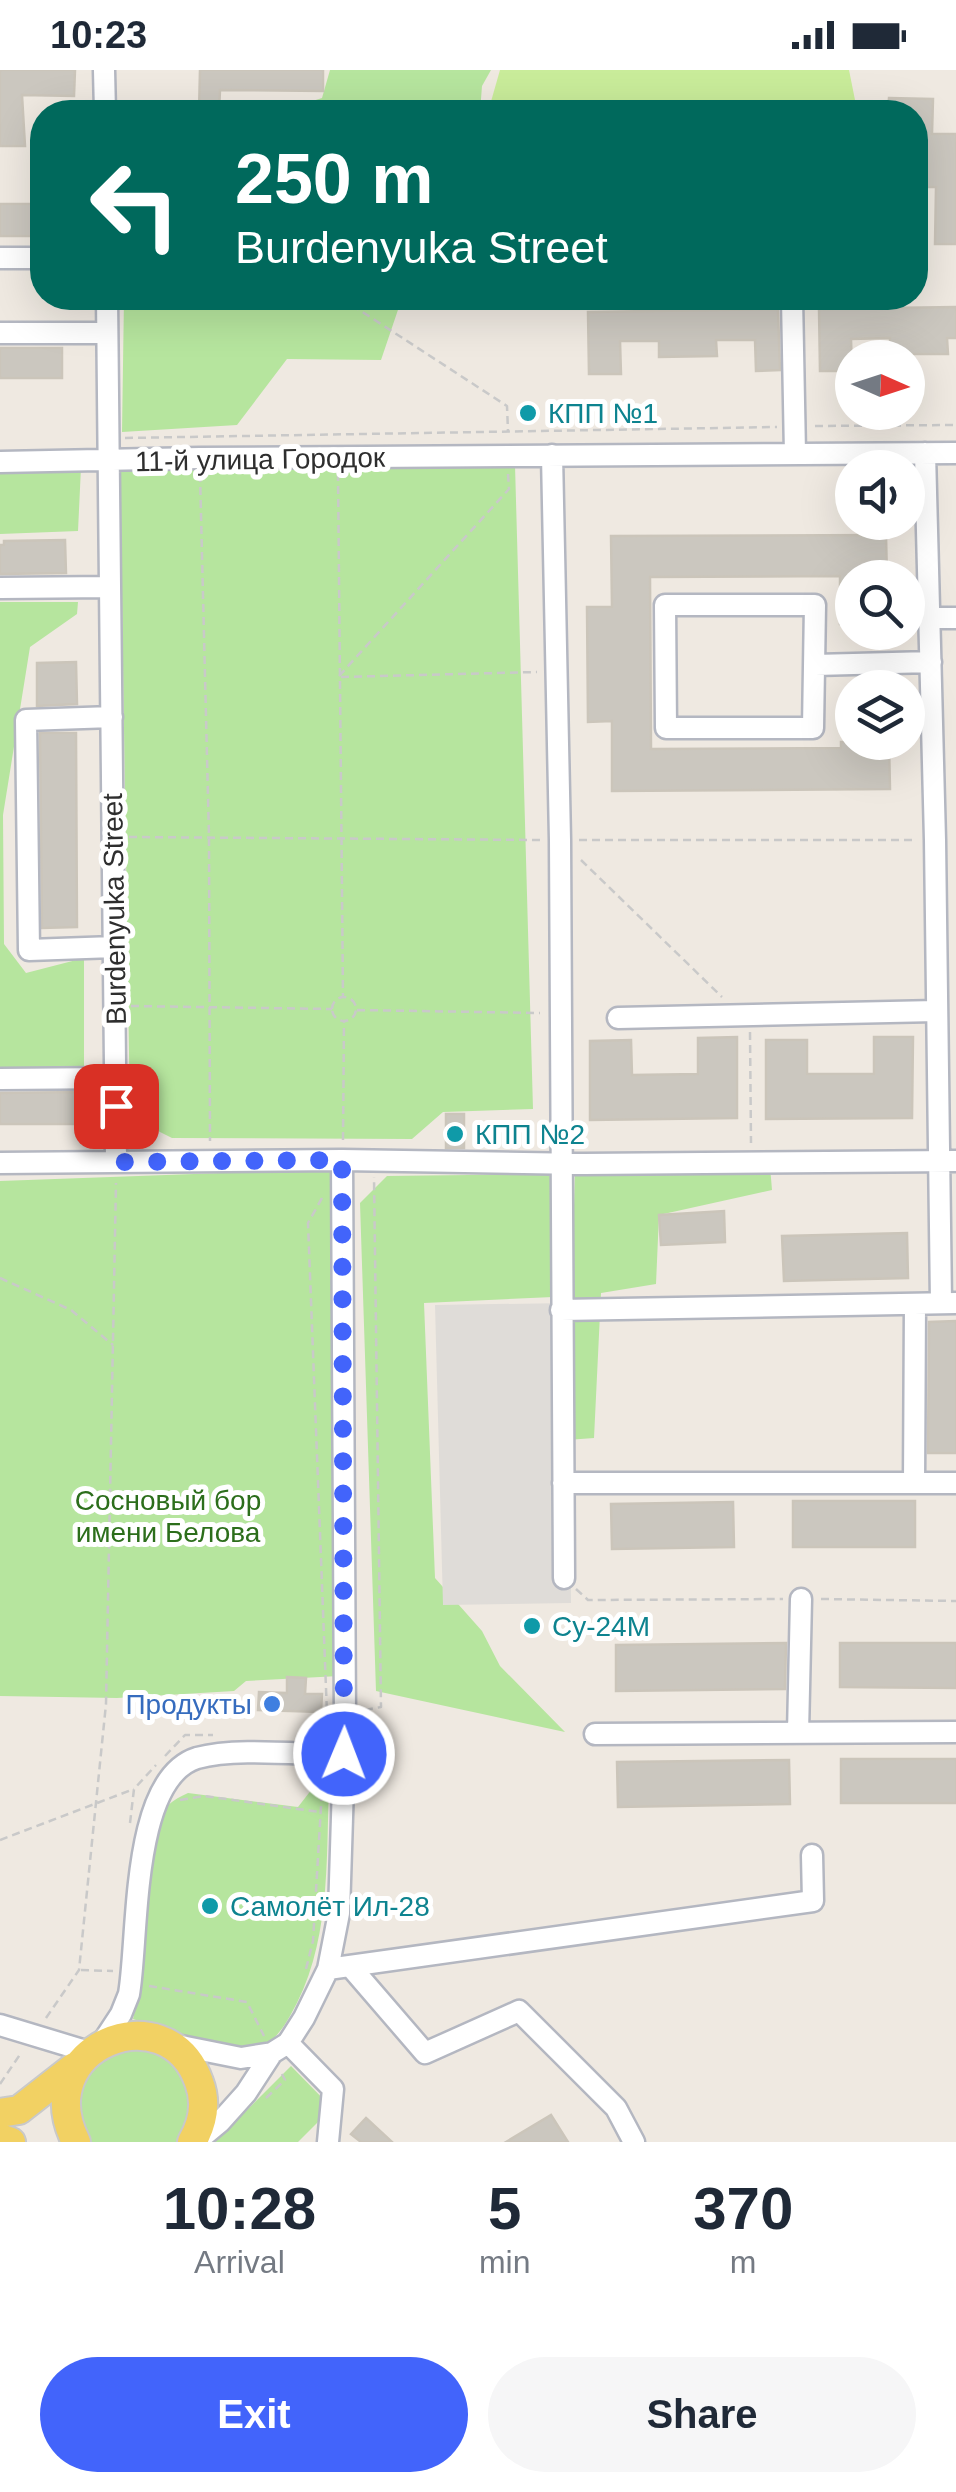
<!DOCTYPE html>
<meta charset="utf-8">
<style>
:root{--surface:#fff;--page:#f6f6f7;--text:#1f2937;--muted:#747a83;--accent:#4264fb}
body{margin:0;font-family:Helvetica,sans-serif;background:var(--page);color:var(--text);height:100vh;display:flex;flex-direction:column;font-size:38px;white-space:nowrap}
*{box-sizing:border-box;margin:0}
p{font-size:32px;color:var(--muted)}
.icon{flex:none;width:55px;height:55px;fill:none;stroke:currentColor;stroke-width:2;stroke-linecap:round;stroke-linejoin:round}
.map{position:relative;height:2072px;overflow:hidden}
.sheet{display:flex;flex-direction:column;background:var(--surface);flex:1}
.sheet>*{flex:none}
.top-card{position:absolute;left:30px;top:30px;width:898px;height:210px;border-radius:40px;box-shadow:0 10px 40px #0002;background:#00695c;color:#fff;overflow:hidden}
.needle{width:65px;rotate:93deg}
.buttons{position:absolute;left:835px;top:270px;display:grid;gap:20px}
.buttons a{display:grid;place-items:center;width:90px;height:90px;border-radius:50%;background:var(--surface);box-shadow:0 10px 40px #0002;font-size:50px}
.pin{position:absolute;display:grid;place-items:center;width:85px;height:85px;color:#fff;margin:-42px;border-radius:20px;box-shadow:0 5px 15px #0006}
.me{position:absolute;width:110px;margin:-55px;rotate:1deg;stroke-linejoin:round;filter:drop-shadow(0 0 8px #0008)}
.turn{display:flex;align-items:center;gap:35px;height:210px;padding:0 40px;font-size:45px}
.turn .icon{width:130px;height:130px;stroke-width:2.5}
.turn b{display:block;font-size:70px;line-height:85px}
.eta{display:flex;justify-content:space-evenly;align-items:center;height:170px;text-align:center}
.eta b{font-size:60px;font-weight:700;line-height:70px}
.primary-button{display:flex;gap:20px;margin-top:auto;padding:20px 40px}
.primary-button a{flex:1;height:115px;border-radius:60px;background:var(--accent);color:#fff;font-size:40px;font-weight:700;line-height:115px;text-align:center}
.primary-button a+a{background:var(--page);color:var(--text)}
.status{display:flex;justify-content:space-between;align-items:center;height:70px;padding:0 50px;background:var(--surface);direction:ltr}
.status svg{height:28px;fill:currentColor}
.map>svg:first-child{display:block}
.green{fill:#b6e59e}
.pitch{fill:#c9ec9a}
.plaza{fill:#dfdcd8}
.building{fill:#cbc7bf;stroke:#cbc5ba;stroke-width:2.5}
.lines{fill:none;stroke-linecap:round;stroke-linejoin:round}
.minor-casing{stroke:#b4b7c1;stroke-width:25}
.major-casing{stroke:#c9c9c9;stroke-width:32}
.path{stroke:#c9c9c9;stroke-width:2.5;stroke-dasharray:8 5;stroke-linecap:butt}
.minor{stroke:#fff;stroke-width:20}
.major{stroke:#f2d163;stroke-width:28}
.route{stroke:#4264fb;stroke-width:18;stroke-dasharray:0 32.4}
.culture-dot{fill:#0f9aa8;stroke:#fff;stroke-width:4}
.shop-dot{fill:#3f7fe0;stroke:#fff;stroke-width:4}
.labels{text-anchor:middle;stroke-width:10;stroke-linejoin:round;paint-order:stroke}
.culture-label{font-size:28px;fill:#0d838f;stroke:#fff;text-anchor:start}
.street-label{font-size:28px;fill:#2e2e2e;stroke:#fff}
.park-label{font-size:28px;fill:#2c6e1b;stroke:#fff}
.shop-label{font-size:28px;fill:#366cbe;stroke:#fff;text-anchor:end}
</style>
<div class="status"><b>10:23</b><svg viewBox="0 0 49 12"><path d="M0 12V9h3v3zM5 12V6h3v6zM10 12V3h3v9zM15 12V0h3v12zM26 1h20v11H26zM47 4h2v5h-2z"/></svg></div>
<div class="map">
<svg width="956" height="2072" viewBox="0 0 956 2072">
<rect width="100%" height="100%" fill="#efe9e1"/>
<path class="green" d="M330,0H491L482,16L480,42H278L322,28Z
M124,228H402L381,290L287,289L237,355L122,362Z
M515,395L533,1039L443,1042L412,1069L172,1068L130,1047L120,399Z
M81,397L78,461L0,464V399Z
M0,532H78L77,544L30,577L3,745L4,874L26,903L84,888V998L0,1000Z
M770,1096L772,1120L659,1145L656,1214L601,1223L594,1368L567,1370L575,1102Z
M332,1099L339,1606L246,1611L234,1621L117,1628L0,1626V1111Z
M555,1104L553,1227L424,1233L435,1508L482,1561L500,1596L565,1662L376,1621L360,1133L387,1106Z
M319,1710L329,1715C326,1794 331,1876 290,1946C281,1962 270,1976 251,1980C218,1986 166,1959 133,1949L142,1908L154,1754C162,1738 172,1730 188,1723L298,1737Z
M120,1978C130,1979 142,1978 152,1980C192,1991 198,2043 177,2072H89L76,2044L85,2003Z
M291,1996L332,2038L298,2072H215Z"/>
<path class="pitch" d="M500,0H849L855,30L854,42H488Z"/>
<path class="plaza" d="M568,1233L571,1533L443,1535L435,1235Z"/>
<path class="building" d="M0,0H75L74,26L22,25L25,76H0Z
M200,0H323V21L220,20L219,42H199Z
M889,28L933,29L932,64H956V174H935L936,117H915V42H888Z
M0,134H42V166H0Z
M956,237V268H947L948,284H890V268L851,269L852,301H820L819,239Z
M778,239L780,300L756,301L755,270H716L717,286L659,287V271H620L621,304H589L588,242Z
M0,278H62V308H0Z
M886,465L887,508H852V554H840V506L650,507L651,679L841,678V672H889L890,719L612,721V651L588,652L587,537H612L611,466Z
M65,470L66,503L0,504V475H4V471Z
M76,592L77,634L37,636V593Z
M40,663H76L77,857L42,858Z
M737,967V1048L590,1050V971L631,970L632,1005L698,1004V968Z
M874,967H913L912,1048L766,1049V970H807V1004H874Z
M77,1022L78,1054H0V1023Z
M446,1044H464V1078H446Z
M724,1141L725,1172L661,1175L659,1145Z
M907,1163L908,1208L784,1211L782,1166Z
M956,1251V1383H928L929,1252Z
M793,1431H915V1477H793Z
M733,1432L734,1477L612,1479L611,1434Z
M786,1573L785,1619L616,1621V1575Z
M840,1573H956V1618L840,1617Z
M287,1607L306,1608L305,1624H322L321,1642L258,1640L259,1622L287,1623Z
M841,1689H956V1733H841Z
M789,1690L790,1734L618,1737L617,1692Z
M551,2045L568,2072H506Z
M366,2048L392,2072H361L351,2064Z"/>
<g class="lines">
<defs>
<path id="minor" d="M104,0L105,42
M0,188H42
M107,228L116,1091
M792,228L795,384
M0,263H107
M925,383L935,770L941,1233
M552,385L560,770L564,1508
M0,392L200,388L956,383
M0,518L110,517
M665,535H815L813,658H666Z
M930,548H956
M815,595L931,592
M112,647L26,650L29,880L114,877
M618,948L936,941
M0,1009L115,1008
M342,1090L584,1094L956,1091
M0,1093L342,1090L345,1652L339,1843L328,1899L304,1948L288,1973L272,1983L246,2023L220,2052L196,2072
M561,1240L956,1233
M563,1413H956
M914,1413L915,1234
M798,1663L801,1529
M595,1664L956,1662
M350,1896L425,1983L519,1941L616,2038L634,2072
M328,1899L813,1831L812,1785
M0,1955L89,1982
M102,1973L121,1944L129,1924C139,1867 130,1709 197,1688C237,1677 302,1685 345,1685
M288,1973L333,2019L328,2072
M171,1974L241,1988L272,1983"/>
<path id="major" d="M0,2043L19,2040L74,1997
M0,2068L11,2072
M76,2072C28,1977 167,1921 199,2012C207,2033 203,2053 192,2072"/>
</defs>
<use href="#minor" class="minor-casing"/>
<use href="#major" class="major-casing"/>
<path class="path" d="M169,39L172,42
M341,228L507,336L508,361
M815,356L956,355
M125,368L777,357
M338,403L343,927
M200,404L209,767L210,1071
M339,606L509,419L508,404
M341,607L537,602
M129,767L541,770
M579,770H916
M581,790L722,927
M332 939a12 12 0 1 1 24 0a12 12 0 1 1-24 0Z
M131,936L332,939
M357,940L540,943
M750,962L751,1073
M343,1070L344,951
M322,1128L308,1153L327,1644
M0,1208L71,1240L113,1275
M576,1519L588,1530L783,1529
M821,1529L956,1531
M365,1640L381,1637L374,1107
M325,1665V1644
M165,1686L185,1665H213
M180,1730L204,1726L320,1742
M130,1753L134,1719L156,1695
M0,1770L134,1719
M306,1899L313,1871L323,1703
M81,1900L113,1901
M149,1916L247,1932L264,1966
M46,1948L79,1900L106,1634L116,1113
M0,2014L21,1983
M266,2028L285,2010L282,2004"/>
<use href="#minor" class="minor"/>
<use href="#major" class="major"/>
</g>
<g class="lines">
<path class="route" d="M116,1036V1092L342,1090L344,1684"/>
</g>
<g class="culture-dot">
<circle cx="528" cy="343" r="10"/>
<circle cx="455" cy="1064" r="10"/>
<circle cx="532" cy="1556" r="10"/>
<circle cx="210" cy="1836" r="10"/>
</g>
<circle class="shop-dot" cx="272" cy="1634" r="10"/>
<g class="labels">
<g class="culture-label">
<text x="548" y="353">КПП №1</text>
<text x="475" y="1074">КПП №2</text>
<text x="552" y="1566">Су-24М</text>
<text x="230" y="1846">Самолёт Ил-28</text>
</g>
<g class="street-label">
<text transform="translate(260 389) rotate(-1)" y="10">11-й улица Городок</text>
<text transform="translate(114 839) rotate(-91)" y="10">Burdenyuka Street</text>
</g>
<g class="park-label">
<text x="168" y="1440">Сосновый бор<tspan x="168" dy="32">имени Белова</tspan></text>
</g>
<g class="shop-label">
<text x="252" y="1644">Продукты</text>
</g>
</g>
</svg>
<div class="buttons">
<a><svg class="needle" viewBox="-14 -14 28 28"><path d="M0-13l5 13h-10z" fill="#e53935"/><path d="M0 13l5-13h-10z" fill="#747a83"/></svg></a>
<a><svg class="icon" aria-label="sound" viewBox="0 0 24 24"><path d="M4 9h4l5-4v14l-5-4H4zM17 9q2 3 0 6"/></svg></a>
<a><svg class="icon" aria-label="search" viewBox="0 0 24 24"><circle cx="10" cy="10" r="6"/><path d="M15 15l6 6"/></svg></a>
<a><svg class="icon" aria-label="layers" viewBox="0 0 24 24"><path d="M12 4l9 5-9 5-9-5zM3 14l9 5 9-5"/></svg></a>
</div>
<div class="pin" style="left:116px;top:1036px;background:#d93025"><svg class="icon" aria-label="arrive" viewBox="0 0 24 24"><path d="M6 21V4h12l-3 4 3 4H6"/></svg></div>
<svg class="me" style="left:344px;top:1684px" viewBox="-20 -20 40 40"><circle r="17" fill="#4264fb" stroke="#fff" stroke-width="3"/><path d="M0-11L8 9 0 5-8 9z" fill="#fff"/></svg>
<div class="top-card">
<div class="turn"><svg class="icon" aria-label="left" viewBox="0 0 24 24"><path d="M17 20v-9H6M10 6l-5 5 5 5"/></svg><div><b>250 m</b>Burdenyuka Street</div></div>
</div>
</div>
<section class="sheet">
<div class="eta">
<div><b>10:28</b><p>Arrival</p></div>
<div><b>5</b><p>min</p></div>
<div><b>370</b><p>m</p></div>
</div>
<div class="primary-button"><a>Exit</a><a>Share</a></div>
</section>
